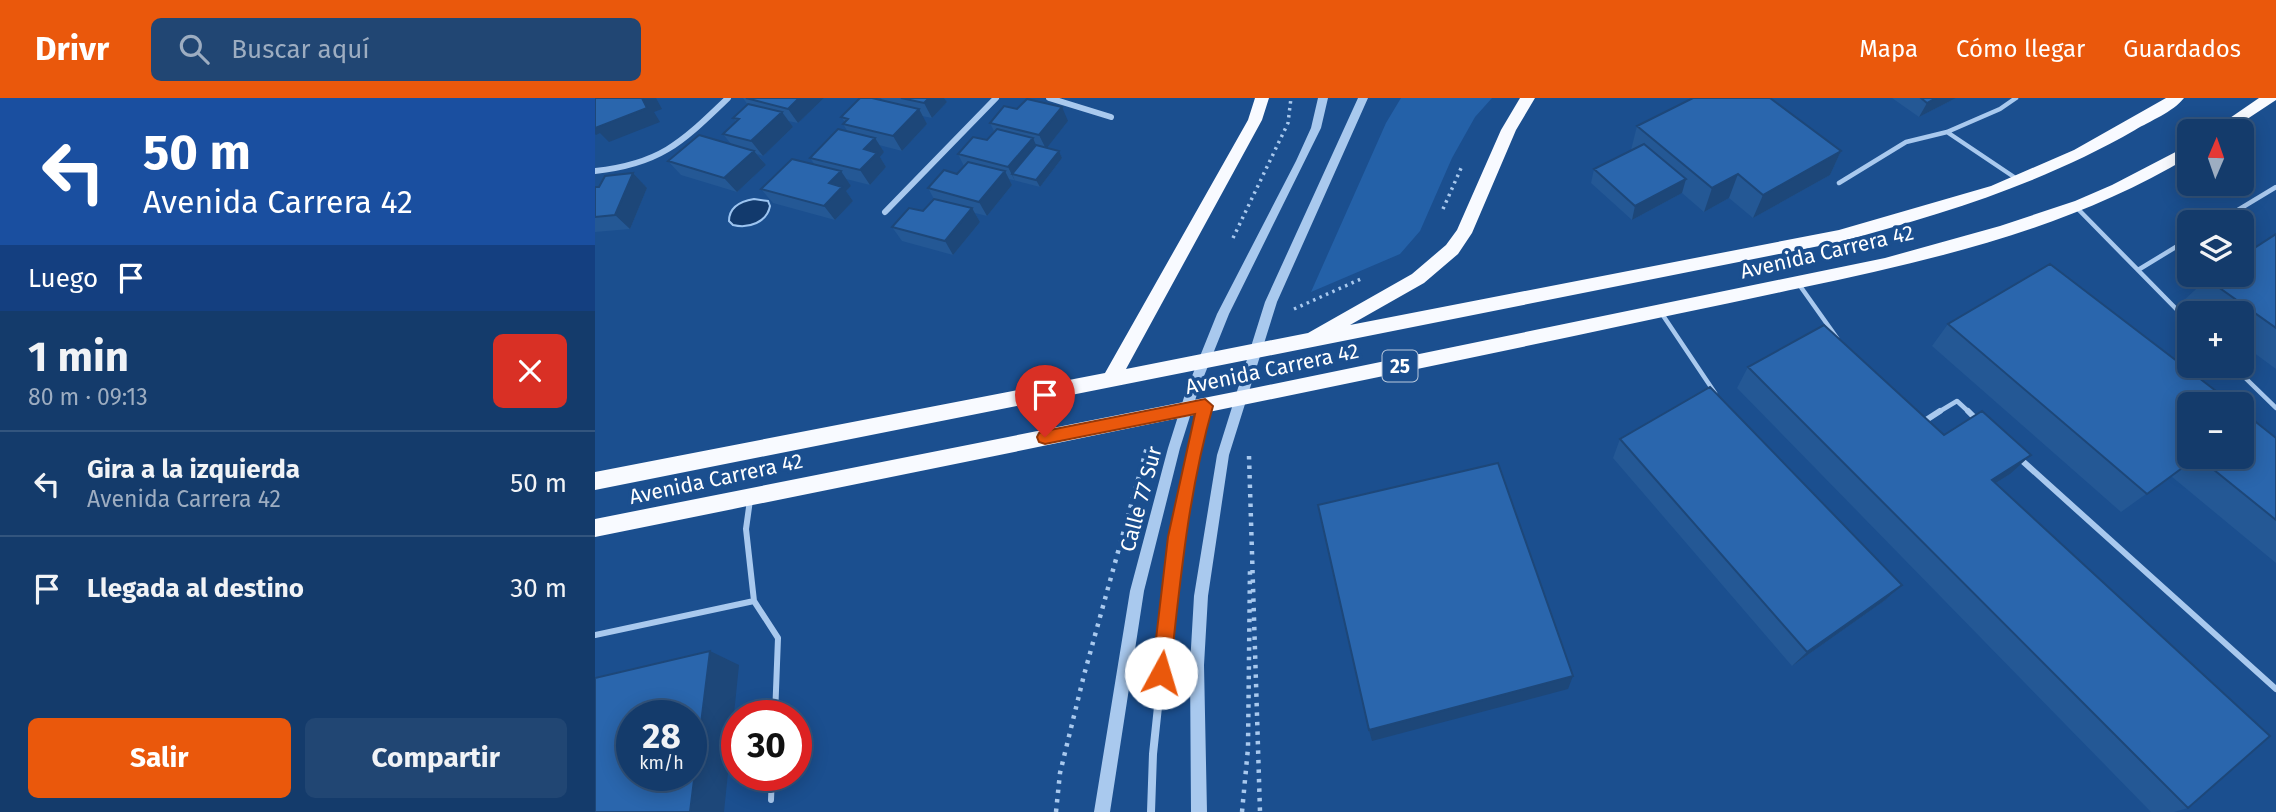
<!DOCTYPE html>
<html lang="es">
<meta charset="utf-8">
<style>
:root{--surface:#143b6b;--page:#214673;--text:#f1f3f6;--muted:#9dadc1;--line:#33557e;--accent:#ea580c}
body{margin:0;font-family:"Fira Sans",sans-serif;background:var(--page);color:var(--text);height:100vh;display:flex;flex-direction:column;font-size:26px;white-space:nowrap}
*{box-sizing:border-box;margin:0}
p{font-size:23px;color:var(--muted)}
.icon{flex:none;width:38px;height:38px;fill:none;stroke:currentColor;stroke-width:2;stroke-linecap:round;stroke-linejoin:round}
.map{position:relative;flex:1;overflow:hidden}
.side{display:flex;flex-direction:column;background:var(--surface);width:595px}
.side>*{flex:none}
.top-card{background:#1a4fa0;color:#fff;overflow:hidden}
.needle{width:46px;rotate:2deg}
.tools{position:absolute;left:1582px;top:21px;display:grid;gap:14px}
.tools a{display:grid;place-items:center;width:77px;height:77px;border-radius:10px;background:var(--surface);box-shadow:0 4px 18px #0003,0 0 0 2px var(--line);font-size:35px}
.speed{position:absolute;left:21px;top:602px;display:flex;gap:14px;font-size:35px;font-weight:700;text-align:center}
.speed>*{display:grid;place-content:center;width:91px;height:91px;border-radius:50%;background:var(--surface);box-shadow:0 4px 18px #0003,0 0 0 2px var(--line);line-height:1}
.speed small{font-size:18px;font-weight:400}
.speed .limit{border:10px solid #d22;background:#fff;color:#111}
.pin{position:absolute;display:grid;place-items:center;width:60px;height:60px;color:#fff;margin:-72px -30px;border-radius:50% 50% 50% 0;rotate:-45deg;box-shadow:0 0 7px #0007}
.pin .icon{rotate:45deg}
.me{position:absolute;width:77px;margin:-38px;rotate:6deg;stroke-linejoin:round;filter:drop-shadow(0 0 5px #0008)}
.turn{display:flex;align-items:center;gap:24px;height:147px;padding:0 28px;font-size:32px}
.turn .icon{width:91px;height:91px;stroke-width:2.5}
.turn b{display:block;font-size:49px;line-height:60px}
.then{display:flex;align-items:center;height:66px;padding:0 28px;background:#0003;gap:14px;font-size:26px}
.round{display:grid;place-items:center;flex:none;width:74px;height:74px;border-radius:10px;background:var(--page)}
.headline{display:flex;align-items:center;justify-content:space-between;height:119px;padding:0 28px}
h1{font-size:42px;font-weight:700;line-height:52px}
.button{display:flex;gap:14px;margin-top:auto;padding:14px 28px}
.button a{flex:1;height:80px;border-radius:10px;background:var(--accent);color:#fff;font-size:28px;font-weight:700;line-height:80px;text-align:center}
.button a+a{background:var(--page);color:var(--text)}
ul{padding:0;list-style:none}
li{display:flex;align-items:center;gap:21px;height:105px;padding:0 28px;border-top:2px solid var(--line)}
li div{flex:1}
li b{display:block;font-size:26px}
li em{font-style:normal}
header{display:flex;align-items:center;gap:42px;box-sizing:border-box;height:98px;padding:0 35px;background:var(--accent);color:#fff}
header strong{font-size:33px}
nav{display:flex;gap:38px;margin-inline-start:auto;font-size:24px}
.search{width:490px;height:63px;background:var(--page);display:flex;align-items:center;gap:18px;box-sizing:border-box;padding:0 24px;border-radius:10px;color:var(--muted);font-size:26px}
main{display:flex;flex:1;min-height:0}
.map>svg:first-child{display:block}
.green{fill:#2461a8}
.water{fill:#123a6d;stroke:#9cc4f0;stroke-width:2}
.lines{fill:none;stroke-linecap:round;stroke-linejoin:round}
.path-far1{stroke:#a9c9ee;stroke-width:3.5;stroke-dasharray:2.5 4.5;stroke-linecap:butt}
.path{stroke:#a9c9ee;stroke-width:4.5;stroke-dasharray:3.5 6;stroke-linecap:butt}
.service-far1{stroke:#a9c9ee;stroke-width:4.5}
.service{stroke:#a9c9ee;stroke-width:6}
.minor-far1{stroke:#a9c9ee;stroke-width:6}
.minor{stroke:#a9c9ee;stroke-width:8}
.tertiary{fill:#a9c9ee;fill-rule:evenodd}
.trunk{fill:#f8faff;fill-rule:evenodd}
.wall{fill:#245895}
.shaded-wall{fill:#1d4779}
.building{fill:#2a66ad;stroke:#1d4779;stroke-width:2;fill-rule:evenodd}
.route{fill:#ea580c;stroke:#983908;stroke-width:2}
.labels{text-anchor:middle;stroke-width:7;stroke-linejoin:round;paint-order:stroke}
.shield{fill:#1b4f8f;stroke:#bbcadd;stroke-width:2}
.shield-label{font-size:19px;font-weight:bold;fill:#fff}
.street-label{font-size:21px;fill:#fff;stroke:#1b4f8f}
</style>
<header>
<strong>Drivr</strong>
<div class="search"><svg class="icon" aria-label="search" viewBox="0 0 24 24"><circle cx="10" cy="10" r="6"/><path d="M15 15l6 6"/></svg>Buscar aquí</div>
<nav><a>Mapa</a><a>Cómo llegar</a><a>Guardados</a></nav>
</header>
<main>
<section class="side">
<div class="top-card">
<div class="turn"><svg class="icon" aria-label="left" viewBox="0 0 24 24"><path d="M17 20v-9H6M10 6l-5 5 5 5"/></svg><div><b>50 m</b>Avenida Carrera 42</div></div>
<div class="then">Luego<svg class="icon" aria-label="arrive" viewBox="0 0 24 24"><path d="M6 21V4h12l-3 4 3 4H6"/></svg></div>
</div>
<div class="headline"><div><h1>1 min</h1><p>80 m · 09:13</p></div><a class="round" style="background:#d93025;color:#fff"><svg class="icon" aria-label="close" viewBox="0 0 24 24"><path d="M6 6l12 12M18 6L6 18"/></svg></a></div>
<ul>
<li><svg class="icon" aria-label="left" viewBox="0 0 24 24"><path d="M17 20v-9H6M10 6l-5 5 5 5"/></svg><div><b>Gira a la izquierda</b><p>Avenida Carrera 42</p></div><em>50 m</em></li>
<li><svg class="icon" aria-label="arrive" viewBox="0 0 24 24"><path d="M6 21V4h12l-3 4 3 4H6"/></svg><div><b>Llegada al destino</b></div><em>30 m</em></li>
</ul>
<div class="button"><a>Salir</a><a>Compartir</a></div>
</section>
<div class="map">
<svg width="1681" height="714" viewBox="0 0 1681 714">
<rect width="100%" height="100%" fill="#1b4f8f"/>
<path class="green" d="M806,0H897L880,19L857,60L825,133L805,156L716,194L791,25Z"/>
<path class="water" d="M159,101L173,103L175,108C172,124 154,131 138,127L134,123C134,108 147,103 159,101Z"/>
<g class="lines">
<path class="path-far1" d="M848,111L867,68
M638,140L693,25L696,0
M699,211L768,180"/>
<path class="path" d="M654,358L665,714
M461,714L465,675L489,577L552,349
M647,714L653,650L655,470"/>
<path class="service-far1" d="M1352,34L1422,81
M1244,85L1311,44L1352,34L1405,11L1421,0
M1481,109L1594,224
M1623,124L1681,89
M1543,172L1594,141
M1203,185L1242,240
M1065,213L1120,295
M1638,268L1681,310
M1342,315L1362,303L1375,315"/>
<path class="service" d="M1373,313L1382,322
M1328,324L1345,313
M1423,359L1681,591
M155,402L151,431L159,503L183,540L180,618
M0,537L159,503
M176,702L177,677"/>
<path class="minor-far1" d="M454,0L516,19
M0,73C66,66 87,44 133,0
M290,114L401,0
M608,315L610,308"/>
<path class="minor" d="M556,714L558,656L581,439L609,313"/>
<path class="tertiary" d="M723,0H733L726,30L634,216L603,293L585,350L549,493L515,714H499L535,493L573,350L591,293L622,216L701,63L716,30Z
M763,0H773L682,204L634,357L613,498L609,567L612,714H596L595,567L599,498L622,357L670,204Z"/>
<path class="trunk" d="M660,0H674L667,22L531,271L713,235L817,176L851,147L862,132L906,32L925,0H940L921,32L877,135L863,156L829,185L755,227L1244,132L1396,88L1479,52L1571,0H1589C1578,14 1555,23 1540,32C1446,86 1348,116 1244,144L0,392V374L510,275L653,22Z
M1664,0H1681V2L1634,33H1616Z
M1594,47V59C1476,130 1339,162 1205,190C1130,206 1054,222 979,238C653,307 326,373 0,439V421L649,292L1290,160L1405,128L1480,103L1517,87Z"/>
</g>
<path class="wall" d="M148,0H229L203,25L193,23L198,29L168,58L162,56L171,67L142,94L86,77L73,63L136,46L128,36L141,23L138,20L153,7Z
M286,0H349L352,4L337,20L327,18L332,26L307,53L284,47L289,54L285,59L291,69L275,87L251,81L256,88L251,93L258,103L240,122L178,105L166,91L220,67L215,60L253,34L248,26L250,24L246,19L287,2Z
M1297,0H1361L1324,19Z
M422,11L473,23L452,49L464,53L467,60L445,89L414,81L417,87L392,118L380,115L385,124L358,157L307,143L297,129L328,113L339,101L333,90L362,76L369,68L363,56L392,42L399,33L395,25Z
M1042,28L1246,53L1235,77L1158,120L1134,100L1109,114L1087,95L1037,122L996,85L999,71L1036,52Z
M38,75L52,90L35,131L0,134V89H4Z
M1681,136V271L1647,246V215H1604L1588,203L1612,181Z
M1353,226L1681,340V465L1576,378L1526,414L1337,248Z
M1153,269L1415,376L1401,385L1593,710L1579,714H1556L1142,290Z
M1025,341L1307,487L1289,503L1197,568L1018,360Z"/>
<path class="shaded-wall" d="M47,0H61L67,11L59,14L65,24L14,44L5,35L1,37L0,36V25Z
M204,0H229L203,25L193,11Z
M334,0H349L352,4L337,20L329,5Z
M1341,0H1361L1324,19L1332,5Z
M467,9L473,23L451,51L444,37Z
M324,11L332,26L307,53L298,38Z
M187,14L198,29L168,58L156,43Z
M280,40L289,54L285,59L291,69L275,87L265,72L269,51Z
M438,40L444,54L417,76L420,83L413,69Z
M159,53L171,67L142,94L129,80Z
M464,53L467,60L445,89L441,82Z
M1246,53L1235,77L1158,120L1168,97Z
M246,73L256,88L251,93L258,103L240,122L229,108L234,85Z
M410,73L417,87L392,118L384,104Z
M38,75L52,90L35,131L20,117Z
M1143,76L1134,100L1109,114L1117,90Z
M1091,81L1087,95L1037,122L1040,108Z
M377,110L385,124L358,157L350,143Z
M1436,357L1415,376L1377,400L1397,382Z
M1307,487L1289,503L1197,568L1212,554Z
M115,553L144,567L129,714H95Z
M978,578L973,591L777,643L774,632Z"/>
<path class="building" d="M0,0H47L52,10L0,30Z
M151,0H204L193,11Z
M265,0H277L324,11L298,38L248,26L253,21L246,19Z
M306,0H334L329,5Z
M1098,0H1175L1246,53L1168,97L1143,76L1117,90L1042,28Z
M1326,0H1341L1332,5Z
M432,1L467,9L444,37L395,25L409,8L422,11Z
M153,6L187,14L156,43L128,36L144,21L138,20Z
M243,31L280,40L269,51L282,55L265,72L215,60Z
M402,31L438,40L413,69L363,56L378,39L392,42Z
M104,37L159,53L129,80L73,63Z
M1049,46L1091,81L1040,108L999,71Z
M441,47L464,53L441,82L417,76Z
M197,61L246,73L234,85L247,89L229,108L166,91Z
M373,64L410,73L384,104L333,90L349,72L362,76Z
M38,75L20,117L0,119V89H4L10,78Z
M339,101L377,110L350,143L297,129L314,110L328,113Z
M1681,136V230L1612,181L1618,177H1647V158Z
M1455,166L1638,306H1594V359H1602L1552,396L1353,226Z
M1229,227L1349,337L1387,313L1436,357L1397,382L1675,638L1593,710L1153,269Z
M1115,289L1307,487L1212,554L1025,341Z
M1647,313L1681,340V422L1603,359H1647Z
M903,365L978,578L774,632L723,407Z
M115,553L95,714H0V580ZM37,618H96V677H37Z"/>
<path class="route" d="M610,301L618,308C593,395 585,485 575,575L573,581L566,584L560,581L557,575L573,439L600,316L450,346L444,344L442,339L444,335L450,333Z"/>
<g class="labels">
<rect class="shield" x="787.5" y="252.5" width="35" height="31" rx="5"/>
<g class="shield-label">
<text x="805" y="275">25</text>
</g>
<g class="street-label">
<text transform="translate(1232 154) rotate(-13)" y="7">Avenida Carrera 42</text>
<text transform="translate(677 271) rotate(-12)" y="7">Avenida Carrera 42</text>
<text transform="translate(121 381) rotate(-12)" y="7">Avenida Carrera 42</text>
<text transform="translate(546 401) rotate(-75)" y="7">Calle 77 Sur</text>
</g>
</g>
</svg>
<div class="tools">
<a><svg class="needle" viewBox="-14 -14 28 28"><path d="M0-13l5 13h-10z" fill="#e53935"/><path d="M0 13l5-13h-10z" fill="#9dadc1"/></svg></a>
<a><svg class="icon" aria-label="layers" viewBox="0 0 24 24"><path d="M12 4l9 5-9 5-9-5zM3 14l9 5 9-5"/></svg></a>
<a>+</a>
<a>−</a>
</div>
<div class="speed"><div>28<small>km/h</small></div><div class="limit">30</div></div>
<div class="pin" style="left:450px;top:339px;background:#d93025"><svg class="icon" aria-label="arrive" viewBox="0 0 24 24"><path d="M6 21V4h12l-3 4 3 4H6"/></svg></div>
<svg class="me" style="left:566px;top:575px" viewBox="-20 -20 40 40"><circle r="19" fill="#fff"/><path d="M0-13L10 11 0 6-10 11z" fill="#ea580c"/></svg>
</div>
</main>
